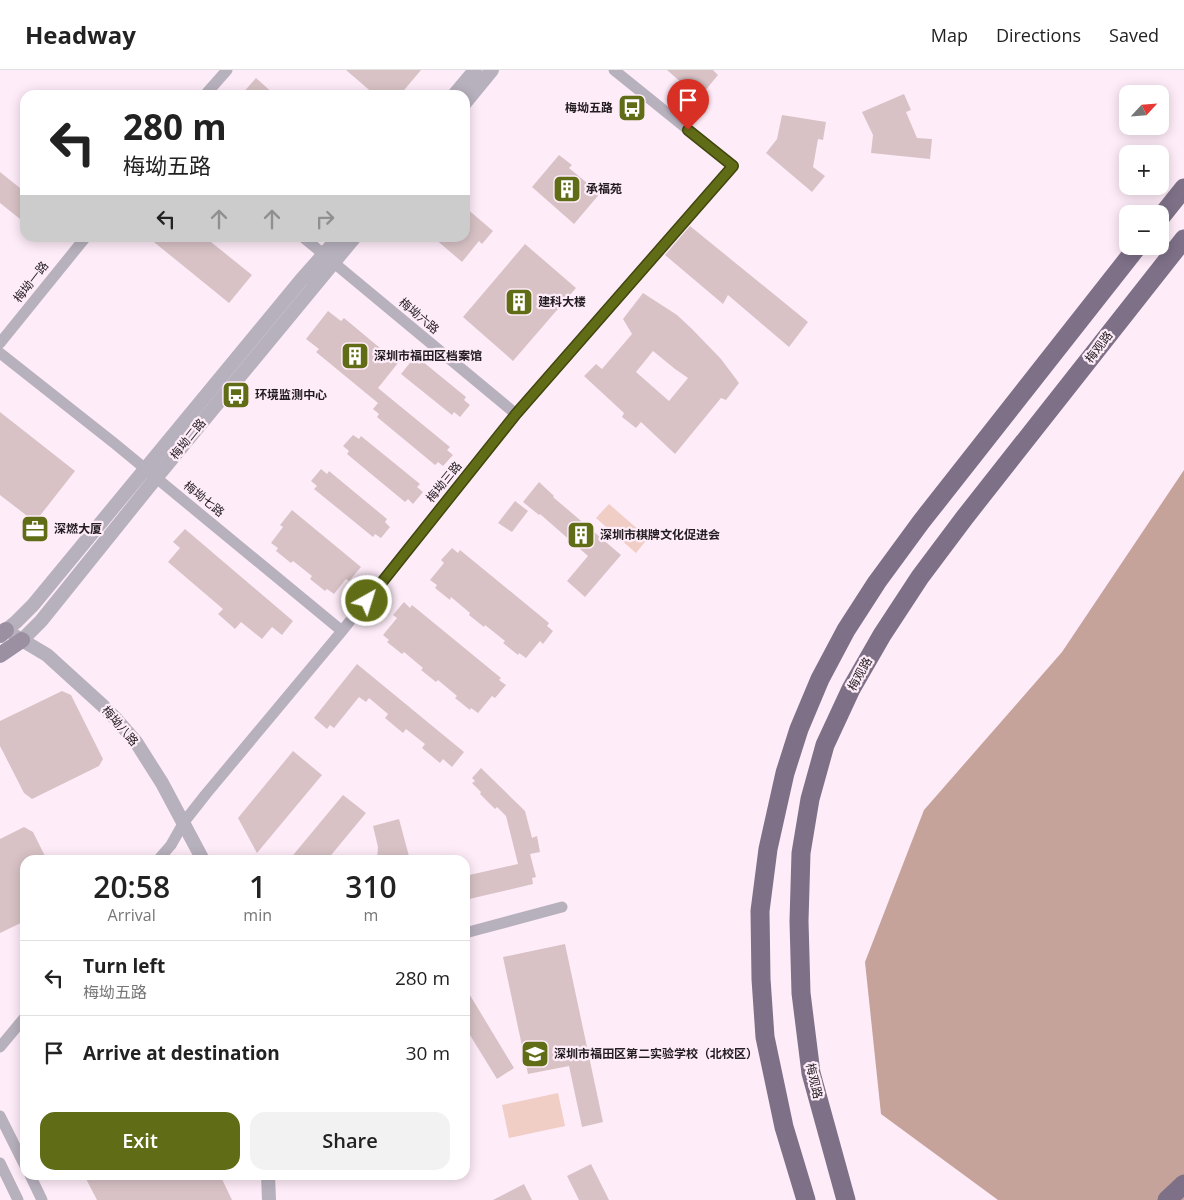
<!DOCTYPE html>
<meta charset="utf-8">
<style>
:root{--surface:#fff;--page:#f2f2f2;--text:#222;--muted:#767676;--line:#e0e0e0;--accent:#616d16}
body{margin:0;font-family:"Open Sans","Noto Sans SC",sans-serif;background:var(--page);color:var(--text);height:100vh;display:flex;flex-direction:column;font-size:19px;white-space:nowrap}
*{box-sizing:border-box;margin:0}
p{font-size:16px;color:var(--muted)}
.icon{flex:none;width:28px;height:28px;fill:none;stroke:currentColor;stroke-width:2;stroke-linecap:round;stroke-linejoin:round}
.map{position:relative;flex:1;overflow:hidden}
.panel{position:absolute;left:20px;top:785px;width:450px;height:325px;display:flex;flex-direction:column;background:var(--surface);border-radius:15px;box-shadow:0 2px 12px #0003}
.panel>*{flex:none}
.guide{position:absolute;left:20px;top:20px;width:450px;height:152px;border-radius:15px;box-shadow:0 2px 12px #0003;background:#fff;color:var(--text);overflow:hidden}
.needle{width:32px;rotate:64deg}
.fabs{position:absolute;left:1119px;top:15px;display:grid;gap:10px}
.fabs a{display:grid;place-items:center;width:50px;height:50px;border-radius:10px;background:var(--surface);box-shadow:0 2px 12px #0003;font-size:25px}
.pin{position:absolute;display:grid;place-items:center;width:42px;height:42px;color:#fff;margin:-51px -21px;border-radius:50% 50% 50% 0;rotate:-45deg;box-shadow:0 0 5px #0007}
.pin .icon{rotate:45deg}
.me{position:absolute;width:55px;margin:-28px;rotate:39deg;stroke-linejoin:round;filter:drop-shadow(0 0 4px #0008)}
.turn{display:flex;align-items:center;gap:18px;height:105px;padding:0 20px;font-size:22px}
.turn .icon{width:65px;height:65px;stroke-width:2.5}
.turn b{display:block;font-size:35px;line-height:42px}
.lanes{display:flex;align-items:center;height:48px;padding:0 20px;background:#0003;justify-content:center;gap:25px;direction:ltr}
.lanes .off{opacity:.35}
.eta{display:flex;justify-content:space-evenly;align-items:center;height:85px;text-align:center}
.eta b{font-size:30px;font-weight:600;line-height:35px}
.button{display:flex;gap:10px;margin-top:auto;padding:10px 20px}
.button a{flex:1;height:58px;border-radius:15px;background:var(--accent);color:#fff;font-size:20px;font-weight:600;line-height:58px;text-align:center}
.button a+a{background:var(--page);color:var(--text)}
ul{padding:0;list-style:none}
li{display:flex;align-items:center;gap:15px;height:75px;padding:0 20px;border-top:1px solid var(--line)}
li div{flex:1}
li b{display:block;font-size:19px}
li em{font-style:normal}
header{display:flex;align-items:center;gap:30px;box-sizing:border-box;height:70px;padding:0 25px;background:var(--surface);border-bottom:1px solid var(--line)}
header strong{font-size:24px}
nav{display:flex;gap:28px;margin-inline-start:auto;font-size:18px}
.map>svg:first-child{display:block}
.green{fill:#f0cdc5}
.forest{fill:#c5a39b}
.building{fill:#d8c2c6;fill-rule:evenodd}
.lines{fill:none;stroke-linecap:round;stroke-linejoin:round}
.minor{stroke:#b7b0bd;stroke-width:11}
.tertiary{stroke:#b7b0bd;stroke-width:14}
.secondary{stroke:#9a90a2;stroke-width:16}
.trunk{stroke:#7d7087;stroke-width:19}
.route-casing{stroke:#3f470e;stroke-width:12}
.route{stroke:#616d16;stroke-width:9}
.labels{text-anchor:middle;stroke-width:4.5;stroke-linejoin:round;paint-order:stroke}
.poi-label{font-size:12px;font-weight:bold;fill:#231d21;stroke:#feecf8;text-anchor:start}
.street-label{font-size:12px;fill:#231d21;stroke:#feecf8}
</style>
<header>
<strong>Headway</strong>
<nav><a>Map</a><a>Directions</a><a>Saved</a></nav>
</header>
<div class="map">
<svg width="1184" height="1130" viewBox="0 0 1184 1130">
<rect width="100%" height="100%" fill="#feecf8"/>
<path class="green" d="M609,434L648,468L636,483L596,448Z
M558,1023L565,1056L509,1068L502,1035Z"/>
<path class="forest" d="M1184,400V1130H998L881,1044L865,892L924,740L1062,582Z"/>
<path class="building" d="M346,0H421L400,25H375Z
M667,0H713L718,5L699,28Z
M256,8L275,25H241Z
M904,24L911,40L906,42L917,68L932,69L930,89L871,83L873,65L862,42Z
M782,45L826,52L823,70L818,69L813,97L825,106L812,122L766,83L777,69Z
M559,85L572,95L569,98L587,113L589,111L602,121L574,154L532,117Z
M0,102L25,122V153L0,133Z
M465,137L493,161L482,174L479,171L462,192L434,168H465Z
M690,156L808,252L789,277L728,225L723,234L665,185Z
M149,168H206L252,205L229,233Z
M525,174L576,218L513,291L463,247Z
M643,223L677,245L691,258L721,289L739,313L726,330L721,328L675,384L641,352L636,358L622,347L624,343L584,306L596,294L602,299L632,264L623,249ZM653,281L675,299L688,308L669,331L636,302Z
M328,241L341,251L344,248L398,293L378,318L450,377L447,380L453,385L443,396L438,392L435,395L377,347L379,344L373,339L378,333L316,282L319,279L306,269Z
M413,289L419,294L422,291L466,327L464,330L470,335L460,347L454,342L452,345L401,304Z
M0,342L75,401L35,452L0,425Z
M353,365L359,369L361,366L420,414L417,417L423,422L413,434L408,429L405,432L347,384L349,381L343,376Z
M321,399L327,404L329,401L387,449L385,452L390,457L381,468L375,464L373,467L314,419L317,416L311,411Z
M539,412L554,426L553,427L621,485L585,527L567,511L588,486L540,444L539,445L523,432Z
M515,431L528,441L512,462L498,453Z
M292,440L361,497L349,511L346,509L334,524L327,519L325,521L310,509L312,506L293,491L291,493L276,481L278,478L271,473L283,457L280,455Z
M185,459L293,551L282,565L272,557L262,569L241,552L235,559L218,544L223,539L168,492L180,478L173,472Z
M452,478L458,483L460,480L549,553L547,556L553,561L543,574L540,571L526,588L519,583L518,585L503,573L505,571L485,555L484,557L469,545L470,543L451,527L450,530L435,518L437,515L430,510L444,493L441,490Z
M404,532L410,538L412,535L501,608L499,610L506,615L495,628L492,626L478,643L471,638L470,640L455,628L457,626L438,610L436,612L421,600L423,598L404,582L402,584L387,572L389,570L383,565L397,548L393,545Z
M357,594L464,682L452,697L443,689L440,693L422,678L425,674L406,659L403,663L385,648L388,644L369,628L366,632L359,627L334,658L330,655L327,659L314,648Z
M62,621L71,625L103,689L99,696L32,729L24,723L0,676V651Z
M293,681L322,705L257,783L238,748Z
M481,698L525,741L532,768L537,766L540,782L530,784L536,807L532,808L533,814L465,830V806L518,794L506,746L497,737L495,739L480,724L481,722L472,713L475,711L472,708Z
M343,725L366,743L327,790H289Z
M399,749L410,790H377L378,777L373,756Z
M24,757L33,762L47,790H25V851L0,863V769Z
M565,874L603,1052L582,1057L569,996L528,1004L503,887Z
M465,917L514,998L497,1009L465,957Z
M591,1094L609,1130H579L567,1106Z
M84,1105H220L232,1130H97Z
M524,1114L532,1130H493Z"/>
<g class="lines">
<path class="minor" d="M205,25L227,0
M304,168L516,344
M0,273L85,168
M0,283L114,373L342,561
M158,790L171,775L184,752L206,724L342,561L516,344L733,96L614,0
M465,863L562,837
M0,977L25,947
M0,1046L25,1096
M0,1093L18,1130
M30,1105L42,1130"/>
<path class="tertiary" d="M454,25L475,0
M465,33L492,0
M6,560L16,552L33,535L301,210L338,168
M15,566L47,585L102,635L117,650L136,672L162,713L203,790
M22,570L41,551L156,408L354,168
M268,1105L269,1130"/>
<path class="secondary" d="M0,565L6,560
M0,585L22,570"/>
<path class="trunk" d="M1160,148L1184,118
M806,1130L784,1057L765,967L761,909L760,841L768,779L785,703L799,659L820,609L846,560L877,512L921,452L1138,176
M846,1130L811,1003L801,923L799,851L801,783L810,729L825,675L851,619L882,565L920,507L965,447L1184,169
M1167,1130L1184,1114"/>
</g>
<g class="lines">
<defs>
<path id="route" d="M367,531L516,344L733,96L688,60"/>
</defs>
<use href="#route" class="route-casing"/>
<use href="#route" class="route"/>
</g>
<defs>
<symbol id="bus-square" viewBox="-11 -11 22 22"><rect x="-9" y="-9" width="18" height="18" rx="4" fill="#616d16" stroke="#feecf8"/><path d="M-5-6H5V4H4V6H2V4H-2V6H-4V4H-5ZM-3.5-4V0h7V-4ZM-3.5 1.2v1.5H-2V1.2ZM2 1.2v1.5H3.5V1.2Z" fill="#fff"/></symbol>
<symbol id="building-square" viewBox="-11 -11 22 22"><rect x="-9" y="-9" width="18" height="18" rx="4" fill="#616d16" stroke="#feecf8"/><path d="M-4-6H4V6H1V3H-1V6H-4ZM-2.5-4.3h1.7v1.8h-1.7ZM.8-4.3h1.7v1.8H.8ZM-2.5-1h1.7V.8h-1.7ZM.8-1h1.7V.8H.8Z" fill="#fff"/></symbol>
<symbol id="office-square" viewBox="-11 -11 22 22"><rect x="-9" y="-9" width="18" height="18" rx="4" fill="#616d16" stroke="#feecf8"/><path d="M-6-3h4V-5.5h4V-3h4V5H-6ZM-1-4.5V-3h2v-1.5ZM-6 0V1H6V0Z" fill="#fff"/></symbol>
<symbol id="school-square" viewBox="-11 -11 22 22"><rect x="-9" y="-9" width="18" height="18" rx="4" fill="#616d16" stroke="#feecf8"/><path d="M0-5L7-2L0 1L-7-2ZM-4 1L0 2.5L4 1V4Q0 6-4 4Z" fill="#fff"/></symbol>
</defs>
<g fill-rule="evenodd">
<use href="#bus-square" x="616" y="22" width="32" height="32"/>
<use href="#building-square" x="551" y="103" width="32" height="32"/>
<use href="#building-square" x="503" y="216" width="32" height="32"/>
<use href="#building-square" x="339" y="270" width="32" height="32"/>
<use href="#bus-square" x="220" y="309" width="32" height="32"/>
<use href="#office-square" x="19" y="443" width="32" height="32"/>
<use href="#building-square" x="565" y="449" width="32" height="32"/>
<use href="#school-square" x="519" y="968" width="32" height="32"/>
</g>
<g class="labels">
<g class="poi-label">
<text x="613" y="42" text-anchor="end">梅坳五路</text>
<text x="586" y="123">承福苑</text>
<text x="538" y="236">建科大楼</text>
<text x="374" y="290">深圳市福田区档案馆</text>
<text x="255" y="329">环境监测中心</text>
<text x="54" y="463">深燃大厦</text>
<text x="600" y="469">深圳市棋牌文化促进会</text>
<text x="554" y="988">深圳市福田区第二实验学校（北校区）</text>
</g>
<g class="street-label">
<text transform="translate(31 212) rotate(-52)" y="4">梅坳一路</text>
<text transform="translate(419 246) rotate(40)" y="4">梅坳六路</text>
<text transform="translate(1099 277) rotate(-52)" y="4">梅观路</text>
<text transform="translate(188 369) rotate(-51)" y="4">梅坳二路</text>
<text transform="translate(444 412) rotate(-51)" y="4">梅坳三路</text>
<text transform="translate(204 429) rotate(39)" y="4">梅坳七路</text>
<text transform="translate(860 604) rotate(-61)" y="4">梅观路</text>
<text transform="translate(120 656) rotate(49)" y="4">梅坳八路</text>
<text transform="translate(814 1011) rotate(77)" y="4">梅观路</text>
</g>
</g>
</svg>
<div class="fabs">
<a><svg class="needle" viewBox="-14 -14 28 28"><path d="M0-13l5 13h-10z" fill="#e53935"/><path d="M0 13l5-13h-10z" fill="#767676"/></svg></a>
<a>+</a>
<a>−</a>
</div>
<div class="pin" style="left:688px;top:60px;background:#d93025"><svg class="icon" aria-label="arrive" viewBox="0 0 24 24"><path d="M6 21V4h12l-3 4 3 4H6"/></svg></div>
<svg class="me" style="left:367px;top:531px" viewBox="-20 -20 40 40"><circle r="17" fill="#616d16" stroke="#fff" stroke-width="3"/><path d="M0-11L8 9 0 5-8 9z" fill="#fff"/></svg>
<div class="guide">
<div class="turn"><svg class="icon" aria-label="left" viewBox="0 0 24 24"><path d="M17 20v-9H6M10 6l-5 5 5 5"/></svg><div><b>280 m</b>梅坳五路</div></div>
<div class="lanes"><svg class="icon" aria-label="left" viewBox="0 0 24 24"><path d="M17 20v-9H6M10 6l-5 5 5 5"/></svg><svg class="icon off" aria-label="ahead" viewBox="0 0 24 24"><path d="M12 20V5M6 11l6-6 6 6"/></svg><svg class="icon off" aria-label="ahead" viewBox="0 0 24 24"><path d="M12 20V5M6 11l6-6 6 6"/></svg><svg class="icon off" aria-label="right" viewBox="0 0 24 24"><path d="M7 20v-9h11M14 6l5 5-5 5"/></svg></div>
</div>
<section class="panel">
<div class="eta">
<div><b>20:58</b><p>Arrival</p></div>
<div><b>1</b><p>min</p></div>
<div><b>310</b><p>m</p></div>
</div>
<ul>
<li><svg class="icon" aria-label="left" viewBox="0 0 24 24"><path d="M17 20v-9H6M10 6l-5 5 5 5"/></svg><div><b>Turn left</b><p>梅坳五路</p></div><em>280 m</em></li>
<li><svg class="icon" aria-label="arrive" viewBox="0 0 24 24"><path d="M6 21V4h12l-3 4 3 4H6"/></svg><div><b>Arrive at destination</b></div><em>30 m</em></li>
</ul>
<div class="button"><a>Exit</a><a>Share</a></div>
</section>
</div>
